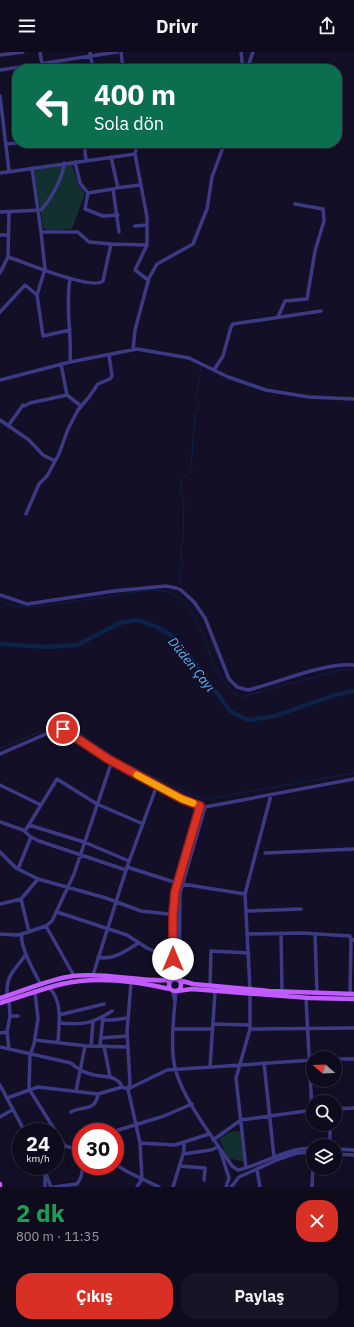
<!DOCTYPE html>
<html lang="tr">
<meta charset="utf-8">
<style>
:root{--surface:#0e0b1c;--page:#171425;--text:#f1f3f6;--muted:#9b9ba3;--line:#2e2b3b;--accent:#d93025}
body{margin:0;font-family:"IBM Plex Sans",sans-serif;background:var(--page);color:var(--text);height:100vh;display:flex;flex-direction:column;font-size:15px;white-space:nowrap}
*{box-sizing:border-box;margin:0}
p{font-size:13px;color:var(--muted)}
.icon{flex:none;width:22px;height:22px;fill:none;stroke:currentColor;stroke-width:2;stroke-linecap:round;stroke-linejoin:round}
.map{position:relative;height:1135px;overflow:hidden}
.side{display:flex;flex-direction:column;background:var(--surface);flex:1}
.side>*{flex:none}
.hud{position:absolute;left:12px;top:12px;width:330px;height:84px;border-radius:16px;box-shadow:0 2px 10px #0003,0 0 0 1px var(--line);background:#0b6e4f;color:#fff;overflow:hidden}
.needle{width:26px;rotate:289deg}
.buttons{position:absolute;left:306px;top:999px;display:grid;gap:8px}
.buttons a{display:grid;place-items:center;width:36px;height:36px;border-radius:50%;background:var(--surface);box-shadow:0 2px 10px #0003,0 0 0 1px var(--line);font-size:20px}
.speed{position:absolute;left:12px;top:1071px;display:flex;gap:8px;font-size:20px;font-weight:700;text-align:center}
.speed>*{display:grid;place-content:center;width:52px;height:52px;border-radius:50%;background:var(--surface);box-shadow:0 2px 10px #0003,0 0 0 1px var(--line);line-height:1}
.speed small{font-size:10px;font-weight:400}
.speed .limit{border:6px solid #d22;background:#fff;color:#111}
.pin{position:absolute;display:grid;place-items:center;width:34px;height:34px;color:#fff;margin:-17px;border:2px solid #fff;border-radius:50%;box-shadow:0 1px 4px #0007}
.me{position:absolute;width:44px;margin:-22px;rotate:0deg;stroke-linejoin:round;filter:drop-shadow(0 0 3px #0008)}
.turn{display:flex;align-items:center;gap:14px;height:84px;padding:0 16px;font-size:18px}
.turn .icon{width:52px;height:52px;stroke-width:2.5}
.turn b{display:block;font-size:28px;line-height:34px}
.round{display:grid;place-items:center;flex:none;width:42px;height:42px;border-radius:16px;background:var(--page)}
.overview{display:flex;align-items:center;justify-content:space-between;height:68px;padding:0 16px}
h1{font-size:24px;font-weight:800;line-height:30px;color:#1e9e55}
.button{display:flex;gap:8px;margin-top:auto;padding:8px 16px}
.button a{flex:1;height:46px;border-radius:16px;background:var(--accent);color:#fff;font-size:16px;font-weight:800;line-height:46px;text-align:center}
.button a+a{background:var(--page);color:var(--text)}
header{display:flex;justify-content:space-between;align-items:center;height:52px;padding:0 16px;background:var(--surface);font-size:18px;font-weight:800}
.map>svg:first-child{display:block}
.green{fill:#12302f}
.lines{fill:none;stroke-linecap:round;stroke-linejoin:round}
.stream{stroke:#0c2248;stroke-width:1}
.river{stroke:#0c2248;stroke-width:4.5}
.minor{stroke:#3d3a85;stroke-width:3.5}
.major{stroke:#c25bff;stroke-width:4.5}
.route-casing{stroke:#8d1f18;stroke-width:10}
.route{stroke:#d93025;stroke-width:7}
.slow{stroke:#f59e0b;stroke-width:7}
.labels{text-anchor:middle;stroke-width:3.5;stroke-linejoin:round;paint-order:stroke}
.water-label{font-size:13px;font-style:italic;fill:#62b6ff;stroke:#130f26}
</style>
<header><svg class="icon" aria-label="menu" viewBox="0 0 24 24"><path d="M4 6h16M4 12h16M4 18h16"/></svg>Drivr<svg class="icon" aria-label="share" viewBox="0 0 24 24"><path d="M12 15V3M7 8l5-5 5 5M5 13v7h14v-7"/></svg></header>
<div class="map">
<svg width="354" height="1135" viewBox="0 0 354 1135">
<rect width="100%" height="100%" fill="#130f26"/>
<path class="green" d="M72,112L78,132L85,142L72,177L47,178L43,176L34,118Z
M241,1079L245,1110L228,1106L219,1087L230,1080Z"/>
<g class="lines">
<path class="stream" d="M196,346L201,315
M191,415L195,364L199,350
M179,533L181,524L180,518L183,512L180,499L183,489L184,447L180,437L182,427L193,419
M0,549L12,554L29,555C59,552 89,547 119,543C135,540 152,536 168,540C208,549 203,629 241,645L340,618L354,617
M0,697L61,671H67L120,709L192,743L208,747L354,721"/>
<path class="river" d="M0,592L47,595L77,593L120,571L137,568L157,575L172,584L181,593L231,660L248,668L275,664L335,643L354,639"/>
<path class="minor" d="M40,0L42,12
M90,0L93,17
M121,0L123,17
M241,0L243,17
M0,3L23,0
M247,17L253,0
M0,18L117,0
M0,44L9,119
M84,91L86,108
M6,92L18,91
M135,102L136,97L135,91
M111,105L118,136
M75,110L80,131L88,141L113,137L119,180
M0,121L135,102L147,165V193L135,218L148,228
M116,136L140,133
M88,141L85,157L103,164L118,163
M0,160L41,158C51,147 63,126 64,111
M135,174L147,173
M41,180L45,217L37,243L43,284L70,278
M0,183H8
M111,192L147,193
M8,205C24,210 92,239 103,229L111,192L89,190L78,180H41L32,116
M0,221L8,205L9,160
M70,227C65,254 72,283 70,310
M0,260L25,233L37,243
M278,265L285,249L307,247L315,199L324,169L323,157L295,152
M133,298L135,278L149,226L157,212L193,192L207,157L212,125L222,98L223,91
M61,312L67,343L81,354
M214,318L223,304L231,275L233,272L321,259
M0,328L70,310L137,297L189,306L228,325L266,338L309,345L354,347
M24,354L30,351L67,343
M0,368L29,388L43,403L55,409
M8,374L23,353
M26,462L39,432L47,424L59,402L68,377L78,358L89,345L98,332L110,327L112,324L109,303
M0,543L27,552L114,539L166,534L176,536L181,538L194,550L205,566L229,627L237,635L248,638C280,630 322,611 354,613
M0,702L46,682L63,677C109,706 154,737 205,755L354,727
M0,733L41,753
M0,770L23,778L31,785L39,789L126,818
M29,773L84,790L129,809
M25,779L57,727L97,752L143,772
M0,800L16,816L38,827L106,846L141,859L178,863
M265,801L354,797
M127,815L177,831
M18,817L31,785
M182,832L245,842
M21,847L29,880
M0,852L21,847L38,827
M247,859L301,857
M57,860L127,883L147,896L173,907
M46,874L74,924
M281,881L282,940
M0,882L16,883L22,882
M248,882L302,881L350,884L351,887L354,888
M315,882L317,941
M98,905C112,909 128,898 138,891
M93,923L127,815L157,733
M171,928L175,840L200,753
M179,928L180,841L205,755
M131,931L127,980L130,1031L128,1037L140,1091L142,1127L137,1135
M41,933C35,921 19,894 22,882L46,874L52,869L74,822L112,709
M210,934L211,899L249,901
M49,936C63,948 59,972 58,990
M250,938L245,842L271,743
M173,939L174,946
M176,939C174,960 170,996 175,1016C183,1048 214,1087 232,1114L238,1118C264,1112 286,1096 313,1096
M35,940L38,967L34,992L30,1004L29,1037L65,1094L81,1098
M350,942L351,887
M7,944C6,921 15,919 26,902
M306,946L312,1059
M9,948L10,964L7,980L9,997L71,1011C77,1017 85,1021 94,1023C103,1025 118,1023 122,1035L128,1037L167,1018L313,1008
M59,963L104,952
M10,964H18
M104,968H112L128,966
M59,971C83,973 92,972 112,959
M213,972L250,973
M174,977H213
M250,977L354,976
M0,981L7,980
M101,986L127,984
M35,988L87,994L128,995
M91,994L93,970
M100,994L103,965
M104,994L110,1025
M0,995L9,997
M335,1007H354
M264,1011L274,1105
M210,1015L215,940
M0,1033L25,1080
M76,1039L85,994
M7,1046L38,1035L98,1042L122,1035
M335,1057L354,1056
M71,1060C82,1053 95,1061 98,1042
M0,1065L12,1058
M112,1080L164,1064L192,1052
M213,1088L241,1068L313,1058
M140,1091L175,1093L209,1082
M330,1094V1072
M335,1097L354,1098
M220,1098L229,1126L226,1135
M55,1099L65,1094
M183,1102L211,1098L218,1095
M335,1102L354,1103
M115,1112L126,1119L159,1135
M43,1114L51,1135
M179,1114L205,1116L204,1128
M246,1116L236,1026L250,977V943
M257,1118L260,1135
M45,1135V1122
M54,1135L77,1132L81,1125L83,1114
M173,1135L184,1099V1091
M231,1135L239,1125L279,1107L297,1101L313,1100
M312,1135L313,1114"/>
<path class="major" d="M169 933a6 6 0 1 1 12 0a6 6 0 1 1-12 0Z
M179,928L193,932L269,939L354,942
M177,939L192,937L310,946L354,947
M0,946C24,939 49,927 73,924C106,920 139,930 171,928
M0,951C21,945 41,937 62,932C96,924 136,929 170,937
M0,1132V1135"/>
</g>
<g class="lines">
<defs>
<path id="route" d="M63,677L108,707L182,747L200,754L175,840L173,862V907"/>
</defs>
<use href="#route" class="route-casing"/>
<use href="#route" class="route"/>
<path class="slow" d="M137,723L182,747L193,751"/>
</g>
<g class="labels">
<g class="water-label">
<text transform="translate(192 612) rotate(51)" y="5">Düden Çayı</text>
</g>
</g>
</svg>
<div class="buttons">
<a><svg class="needle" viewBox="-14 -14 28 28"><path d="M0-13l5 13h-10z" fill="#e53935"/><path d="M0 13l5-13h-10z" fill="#9b9ba3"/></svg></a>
<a><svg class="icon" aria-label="search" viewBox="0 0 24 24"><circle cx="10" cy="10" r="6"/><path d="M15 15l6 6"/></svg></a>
<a><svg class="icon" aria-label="layers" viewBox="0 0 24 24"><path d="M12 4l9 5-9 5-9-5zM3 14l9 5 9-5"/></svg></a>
</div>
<div class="speed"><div>24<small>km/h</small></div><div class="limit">30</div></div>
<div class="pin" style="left:63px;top:677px;background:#d93025"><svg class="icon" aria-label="arrive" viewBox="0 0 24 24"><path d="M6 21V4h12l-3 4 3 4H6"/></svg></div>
<svg class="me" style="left:173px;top:907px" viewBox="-20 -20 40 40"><circle r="19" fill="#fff"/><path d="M0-13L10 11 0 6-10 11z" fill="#d93025"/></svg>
<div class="hud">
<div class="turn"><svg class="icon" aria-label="left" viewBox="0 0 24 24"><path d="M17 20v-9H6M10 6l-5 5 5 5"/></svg><div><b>400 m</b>Sola dön</div></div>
</div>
</div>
<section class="side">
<div class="overview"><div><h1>2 dk</h1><p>800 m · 11:35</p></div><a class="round" style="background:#d93025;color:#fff"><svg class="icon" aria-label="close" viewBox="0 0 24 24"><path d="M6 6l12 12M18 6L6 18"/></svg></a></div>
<div class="button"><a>Çıkış</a><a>Paylaş</a></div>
</section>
